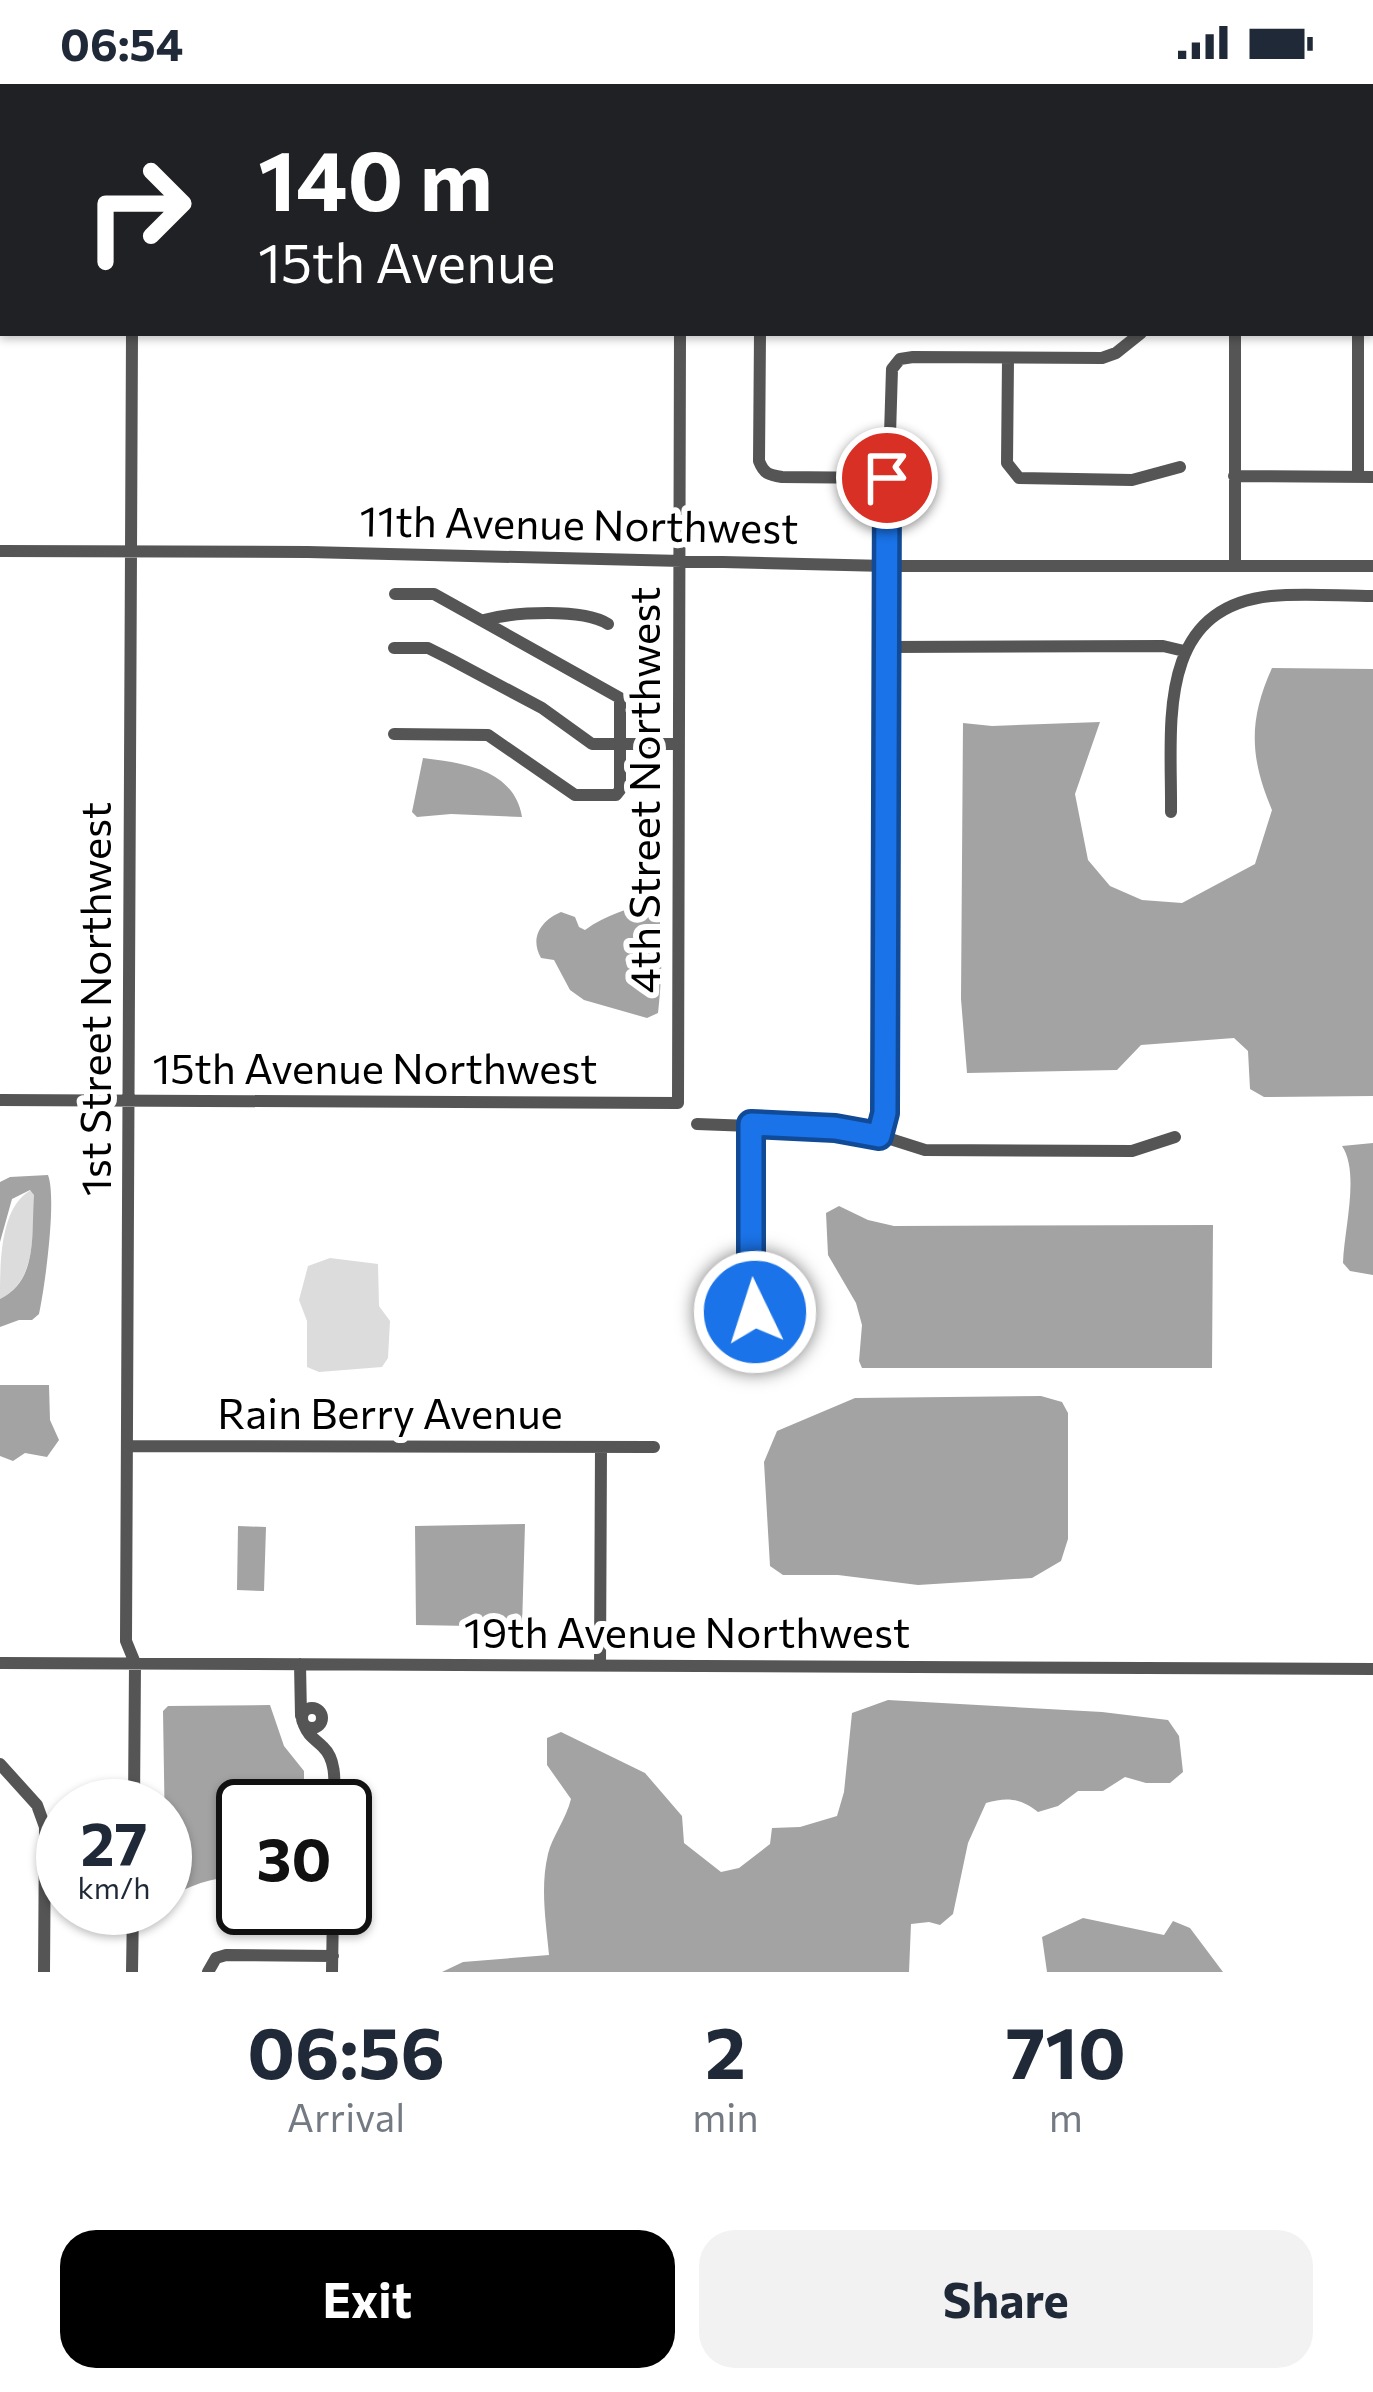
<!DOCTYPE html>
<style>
:root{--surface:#fff;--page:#f2f2f3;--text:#1f2937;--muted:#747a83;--accent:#000}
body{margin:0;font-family:Commissioner,sans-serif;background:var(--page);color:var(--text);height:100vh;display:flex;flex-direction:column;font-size:45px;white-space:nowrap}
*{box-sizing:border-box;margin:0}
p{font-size:39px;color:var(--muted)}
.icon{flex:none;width:66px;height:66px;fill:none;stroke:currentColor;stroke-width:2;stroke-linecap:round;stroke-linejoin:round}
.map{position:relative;height:1888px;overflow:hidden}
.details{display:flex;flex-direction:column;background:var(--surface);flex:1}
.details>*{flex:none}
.top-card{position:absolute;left:0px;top:0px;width:1374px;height:252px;box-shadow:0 3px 9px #0004;background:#202124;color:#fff;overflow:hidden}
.speed{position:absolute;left:36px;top:1695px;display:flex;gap:24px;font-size:60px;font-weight:700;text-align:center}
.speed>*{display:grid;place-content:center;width:156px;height:156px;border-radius:50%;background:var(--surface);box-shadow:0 3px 9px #0004;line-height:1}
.speed small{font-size:30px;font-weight:400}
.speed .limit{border:6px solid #111;border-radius:18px;background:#fff;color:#111}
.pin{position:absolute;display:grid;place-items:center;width:102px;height:102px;color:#fff;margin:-51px;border:6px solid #fff;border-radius:50%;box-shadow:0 3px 12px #0007}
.me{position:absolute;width:132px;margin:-66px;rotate:356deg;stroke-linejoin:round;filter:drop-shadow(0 0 9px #0008)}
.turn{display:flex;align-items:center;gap:42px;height:252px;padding:0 60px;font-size:54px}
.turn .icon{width:156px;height:156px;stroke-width:2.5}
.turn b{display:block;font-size:84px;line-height:102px}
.eta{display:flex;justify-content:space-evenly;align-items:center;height:204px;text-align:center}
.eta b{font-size:72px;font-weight:700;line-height:84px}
.button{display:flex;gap:24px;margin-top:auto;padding:24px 60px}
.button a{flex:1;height:138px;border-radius:36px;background:var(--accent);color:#fff;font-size:48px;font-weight:700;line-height:138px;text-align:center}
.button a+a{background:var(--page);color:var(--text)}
.status{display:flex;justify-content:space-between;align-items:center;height:84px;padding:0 60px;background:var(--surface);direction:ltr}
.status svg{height:33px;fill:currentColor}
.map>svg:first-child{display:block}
.green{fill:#dcdcdc}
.water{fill:#a3a3a3}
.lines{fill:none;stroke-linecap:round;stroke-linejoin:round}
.minor{stroke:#555;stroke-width:12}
.route-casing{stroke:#114b97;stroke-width:30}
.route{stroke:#1a73e8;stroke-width:21}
.labels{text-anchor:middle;stroke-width:12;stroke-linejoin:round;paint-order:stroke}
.street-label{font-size:42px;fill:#000;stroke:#fff}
</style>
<div class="status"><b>06:54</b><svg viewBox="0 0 49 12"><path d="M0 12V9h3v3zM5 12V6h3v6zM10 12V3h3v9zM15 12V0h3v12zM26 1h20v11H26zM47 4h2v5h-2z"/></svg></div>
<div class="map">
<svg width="1373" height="1888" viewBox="0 0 1373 1888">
<rect width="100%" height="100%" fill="#fff"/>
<path class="green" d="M31,1106L34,1111C32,1147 38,1196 0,1215C0,1178 0,1123 31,1106Z
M330,1174L378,1180L379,1222L390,1237L388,1274L382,1283L319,1288L307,1283V1237L299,1216L308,1182Z"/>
<path class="water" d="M1272,584L1373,585V1012L1264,1013L1250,1005L1248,967L1234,954L1141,961L1117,986L967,989L961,915L963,639L992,642L1100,638L1075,710L1088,776L1110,802L1142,816L1182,819L1255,780L1272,726C1250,674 1248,637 1272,584Z
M423,674C463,679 514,685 522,733L451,730L417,733L412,728Z
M653,814C666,834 661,904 658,929L647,934L584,916L570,906L554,876L541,874C529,853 542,836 561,828L575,833L579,843L585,846C606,830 630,826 653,814Z
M1373,1059V1191L1350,1187L1343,1179C1344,1145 1360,1089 1342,1062Z
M48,1091C57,1115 45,1202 39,1230L32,1236H19L0,1243V1215C39,1196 31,1148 34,1111L30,1106L12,1115L0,1158V1098L10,1093Z
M839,1122L868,1136L894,1142L1213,1141L1212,1284H862L859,1277L862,1241L856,1219L828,1171L826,1129Z
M0,1301H49L50,1336L59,1356L47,1373L25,1369L13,1377L0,1372Z
M1041,1312L1062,1318L1068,1329V1455L1061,1477L1032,1494L918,1501L838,1491H783L770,1482L764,1378L777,1347L855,1314Z
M525,1440L522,1543L416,1541L415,1442Z
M238,1442L266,1443L264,1507L237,1506Z
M888,1616L1102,1628L1168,1636L1179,1652L1183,1688L1170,1699H1146L1125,1693L1103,1707H1078L1058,1722L1038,1728C1020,1714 1007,1713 986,1719L968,1759L953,1830L940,1841L929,1838L911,1840L909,1888H442L463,1878L549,1871C546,1838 540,1803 548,1770C552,1753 566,1735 571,1715L547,1681V1654L561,1648L645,1689L682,1732L684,1759L721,1788L739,1784L770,1760L772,1744L800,1743L837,1732L844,1708L852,1629Z
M270,1621L284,1662L304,1687V1722H243V1793C213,1792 191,1801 166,1815L163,1627L168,1622Z
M1083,1834L1164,1851L1173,1837L1190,1844L1223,1888H1047L1042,1853Z"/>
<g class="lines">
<path class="minor" d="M82,0V3
M132,0V3
M675,0V3
M1150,0L1151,3
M1358,0V3
M760,3V0
M1236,3V0
M0,66H3
M132,249L126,1557L135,1579L134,1722
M760,249L759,377C764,390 769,391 782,393L887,394
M1358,249V393
M1008,275L1007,379L1019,394L1132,396L1180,383
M1234,392L1373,393
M0,467L308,468L886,482H1373
M1235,482V249
M484,536C514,528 583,524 608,540
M887,563L1163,562L1184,567
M394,564H428L450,575L542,624L592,660H678
M394,650L488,651L575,711H616L620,706V614L434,510H395
M1171,728C1172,643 1154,524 1271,512C1304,509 1339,512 1373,512
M0,1016L678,1019L680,249
M697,1040L862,1046L925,1066L1132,1067L1175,1053
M751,1040C751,1108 739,1188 764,1252
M879,1052L885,1029L886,482L892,285L900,275L913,273L1102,274L1116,269L1141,249
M127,1362L654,1363
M0,1579L1373,1585
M300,1580L301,1632
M600,1582L601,1363
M302 1634a10 10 0 1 1 20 0a10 10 0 1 1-20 0Z
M304,1641C309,1653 314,1654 323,1663C338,1677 334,1703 334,1722
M0,1680L37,1721L45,1743L44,1888
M132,1888L133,1824
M208,1888L216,1874L226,1871L333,1872
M332,1888L333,1824"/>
</g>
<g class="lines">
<defs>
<path id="route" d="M755,1228L751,1199V1040L835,1044L879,1052L885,1029L887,394"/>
</defs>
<use href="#route" class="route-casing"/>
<use href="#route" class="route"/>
</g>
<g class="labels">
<g class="street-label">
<text transform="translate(579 441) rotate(1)" y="15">11th Avenue Northwest</text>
<text transform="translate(645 706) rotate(-90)" y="15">4th Street Northwest</text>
<text transform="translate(96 915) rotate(-90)" y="15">1st Street Northwest</text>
<text x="375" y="1000">15th Avenue Northwest</text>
<text x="390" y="1345">Rain Berry Avenue</text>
<text x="687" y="1564">19th Avenue Northwest</text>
</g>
</g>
</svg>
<div class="speed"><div>27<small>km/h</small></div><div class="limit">30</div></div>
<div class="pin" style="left:887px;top:394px;background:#d93025"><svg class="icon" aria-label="arrive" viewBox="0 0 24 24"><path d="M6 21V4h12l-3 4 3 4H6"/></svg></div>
<svg class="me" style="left:755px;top:1228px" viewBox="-20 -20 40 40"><circle r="17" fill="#1a73e8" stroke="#fff" stroke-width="3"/><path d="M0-11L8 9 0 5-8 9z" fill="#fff"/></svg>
<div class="top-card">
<div class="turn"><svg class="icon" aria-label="right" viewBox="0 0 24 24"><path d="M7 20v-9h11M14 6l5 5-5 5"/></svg><div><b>140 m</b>15th Avenue</div></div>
</div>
</div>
<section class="details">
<div class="eta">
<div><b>06:56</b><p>Arrival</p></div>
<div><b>2</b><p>min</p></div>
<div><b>710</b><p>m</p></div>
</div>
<div class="button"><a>Exit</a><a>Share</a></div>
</section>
